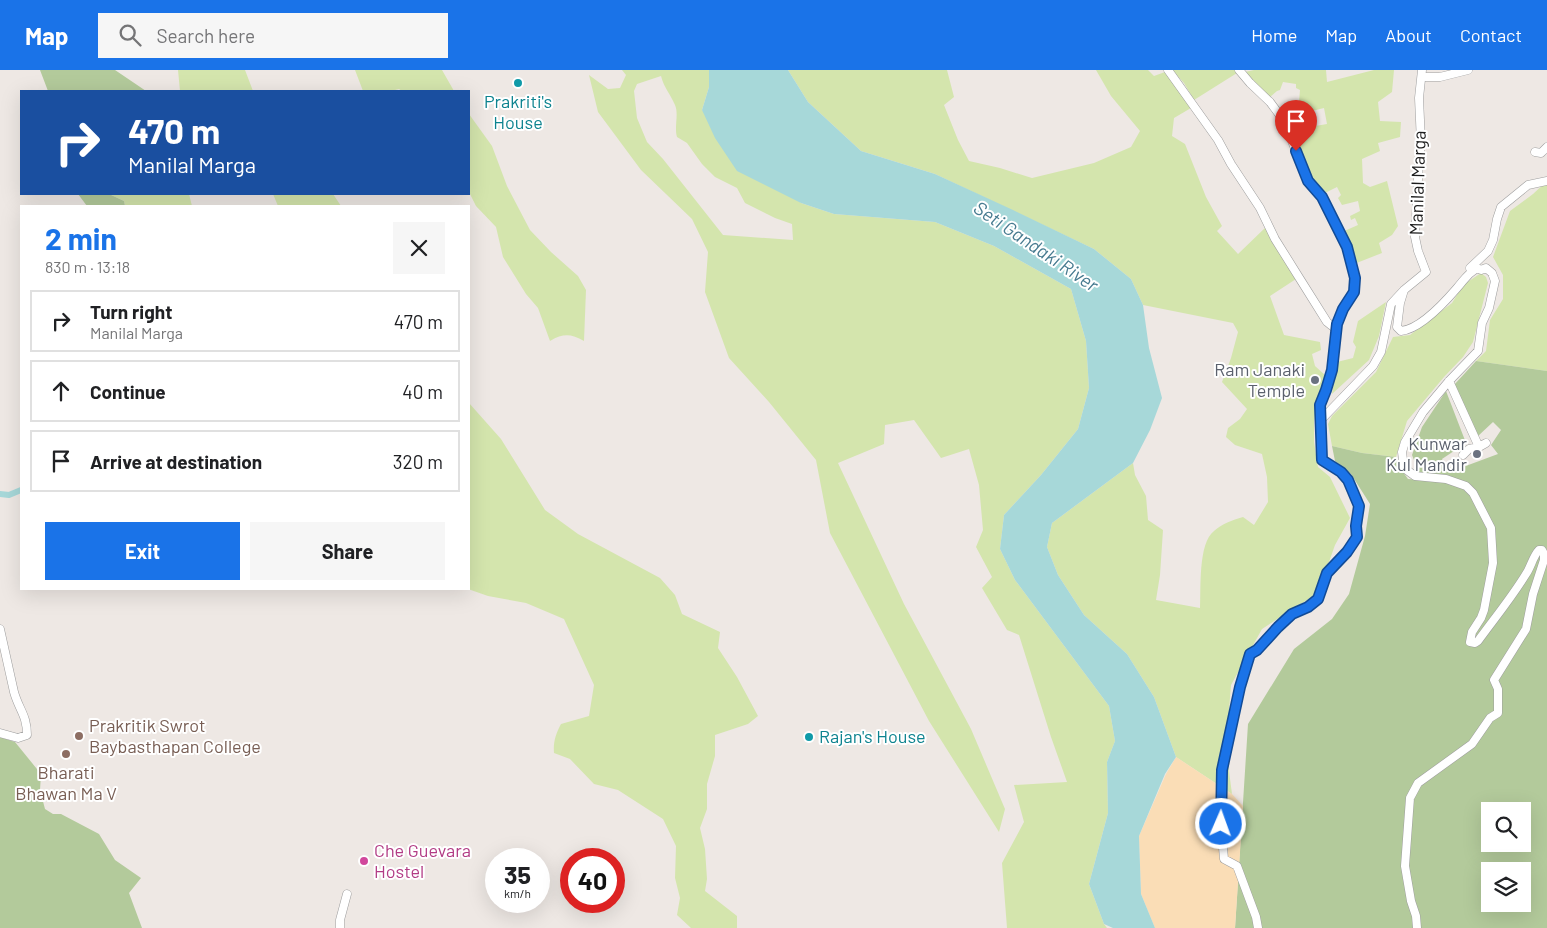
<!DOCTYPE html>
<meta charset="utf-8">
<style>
:root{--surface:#fff;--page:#f6f6f6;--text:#202124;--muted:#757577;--line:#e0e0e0;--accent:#1a73e8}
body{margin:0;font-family:Barlow,sans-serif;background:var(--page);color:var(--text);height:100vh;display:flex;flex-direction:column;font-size:19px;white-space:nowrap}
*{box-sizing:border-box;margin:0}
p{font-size:16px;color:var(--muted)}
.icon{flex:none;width:28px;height:28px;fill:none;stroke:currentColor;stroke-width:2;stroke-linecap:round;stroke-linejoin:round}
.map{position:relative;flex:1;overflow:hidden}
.sheet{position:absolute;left:20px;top:135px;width:450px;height:385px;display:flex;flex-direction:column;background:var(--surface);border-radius:0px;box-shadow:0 5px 20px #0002}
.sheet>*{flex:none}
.guide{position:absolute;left:20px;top:20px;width:450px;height:105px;border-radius:0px;box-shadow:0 5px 20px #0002;background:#1a4fa0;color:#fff;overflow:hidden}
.controls{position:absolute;left:1481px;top:732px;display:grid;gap:10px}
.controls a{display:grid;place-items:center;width:50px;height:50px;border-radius:0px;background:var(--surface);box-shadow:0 5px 20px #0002;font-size:25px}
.speed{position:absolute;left:485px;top:778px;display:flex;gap:10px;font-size:25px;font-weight:700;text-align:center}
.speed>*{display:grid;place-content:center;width:65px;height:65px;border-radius:50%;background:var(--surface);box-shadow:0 5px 20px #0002;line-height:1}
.speed small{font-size:12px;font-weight:400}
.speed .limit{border:8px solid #d22;background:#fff;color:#111}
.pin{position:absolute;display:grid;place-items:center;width:42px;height:42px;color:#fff;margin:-51px -21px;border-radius:50% 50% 50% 0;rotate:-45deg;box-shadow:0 0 5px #0007}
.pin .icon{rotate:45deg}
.me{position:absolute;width:55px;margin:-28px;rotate:2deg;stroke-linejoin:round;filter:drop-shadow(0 0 4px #0008)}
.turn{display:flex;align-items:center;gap:18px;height:105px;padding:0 25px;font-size:22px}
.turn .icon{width:65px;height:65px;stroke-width:2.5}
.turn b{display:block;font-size:35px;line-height:42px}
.round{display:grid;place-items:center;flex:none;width:52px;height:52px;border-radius:0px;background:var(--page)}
.overview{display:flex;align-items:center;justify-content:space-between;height:85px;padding:0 25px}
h1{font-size:30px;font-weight:700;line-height:38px;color:var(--accent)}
.action{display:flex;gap:10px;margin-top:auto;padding:10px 25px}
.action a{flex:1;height:58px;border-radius:0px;background:var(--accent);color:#fff;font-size:20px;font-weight:700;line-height:58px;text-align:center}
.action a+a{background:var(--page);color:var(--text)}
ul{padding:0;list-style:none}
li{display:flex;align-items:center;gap:15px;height:62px;margin:0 10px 8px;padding:0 15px;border:2px solid var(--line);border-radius:0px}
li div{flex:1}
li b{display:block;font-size:19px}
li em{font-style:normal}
header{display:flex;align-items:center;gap:30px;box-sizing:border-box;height:70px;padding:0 25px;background:var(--accent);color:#fff}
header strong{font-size:24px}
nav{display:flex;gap:28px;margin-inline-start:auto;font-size:18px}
.search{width:350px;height:45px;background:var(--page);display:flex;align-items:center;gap:12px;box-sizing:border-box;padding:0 18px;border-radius:0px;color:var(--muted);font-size:19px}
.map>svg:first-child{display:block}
.grass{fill:#d4e5ad;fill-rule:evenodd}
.forest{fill:#b3ca9b;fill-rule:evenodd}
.sand{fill:#faddb6}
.water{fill:#a7d8d9}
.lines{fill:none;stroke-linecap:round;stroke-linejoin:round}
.canal{stroke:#a7d8d9;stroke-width:6}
.minor-casing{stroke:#9e9e9e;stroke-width:9}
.minor{stroke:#fff;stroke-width:8}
.route-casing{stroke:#114b97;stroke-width:12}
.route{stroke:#1a73e8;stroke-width:9}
.culture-dot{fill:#0f9aa8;stroke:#fff;stroke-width:2}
.worship-dot{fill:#6b7280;stroke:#fff;stroke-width:2}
.education-dot{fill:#8d6e63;stroke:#fff;stroke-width:2}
.hotel-dot{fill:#d1479c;stroke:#fff;stroke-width:2}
.labels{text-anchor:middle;stroke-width:4;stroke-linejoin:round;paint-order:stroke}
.culture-label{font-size:18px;fill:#0d838f;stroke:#fff}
.street-label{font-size:18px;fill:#1d1d1d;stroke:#fff}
.worship-label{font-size:18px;fill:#5b616d;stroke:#fff;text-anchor:end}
.education-label{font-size:18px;fill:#785e54;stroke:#fff;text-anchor:start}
.hotel-label{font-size:18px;fill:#b23c85;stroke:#fff;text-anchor:start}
.water-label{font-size:19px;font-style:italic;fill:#477b90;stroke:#fff}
</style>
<header>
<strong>Map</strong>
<div class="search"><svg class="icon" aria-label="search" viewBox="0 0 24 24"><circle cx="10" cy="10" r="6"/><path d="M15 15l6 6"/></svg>Search here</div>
<nav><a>Home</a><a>Map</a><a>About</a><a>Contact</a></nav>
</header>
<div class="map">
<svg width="1547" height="858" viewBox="0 0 1547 858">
<rect width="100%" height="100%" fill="#eee8e4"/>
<path class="grass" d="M178,0H245L253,21H180Z
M355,0H442L454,21H402L399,19L391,21H363Z
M622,0H709V17L702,40L801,133L834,144L935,152L994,176L1071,219L1086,271L1089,318L1078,359L1041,405L1004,445L1000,479L1015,510L1109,636L1115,671L1107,692L1108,743L1089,814L1104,854L1107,858H1007L1002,793L1024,752L1014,715L1067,712L1051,667L1019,565L1007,560L982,518L992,507L976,477L983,460L979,415L969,379L941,388L914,350L885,355L884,374L838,393L904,534L971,659L1005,739L999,762L929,651L830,463L816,390L769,332L729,288L705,222L708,182L692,149L641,100L598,42L589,5L608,19L620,18L626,5ZM661,6C664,18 671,25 675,35C679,44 674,57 677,67L687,73L702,94L715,107L737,118L745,133L775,148L792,154L793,170L723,165L663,89L647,72L637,48L634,21L637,14Z
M788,0H947L954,27L944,35L958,70L969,91L1000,98L1032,108L1094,93L1131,77L1140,61L1111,26L1096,0H1148L1154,6L1165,2L1191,38L1174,48L1172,66L1185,74L1206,127L1222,156L1217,161L1238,184L1266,157L1296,209L1270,226L1284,265L1320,272L1321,280L1312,284L1315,296L1326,306L1317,330L1314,352V372L1318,397L1330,407L1350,448L1335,475L1318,523L1262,559L1231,615L1226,678L1232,724L1176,687L1154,627L1127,584L1084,545L1058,505L1047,477L1052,453L1133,393L1135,405L1146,426L1148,450L1163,460L1160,505L1156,530L1200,538C1201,519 1198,473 1214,461C1222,454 1232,450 1243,447L1254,455L1268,432L1267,407L1262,384L1235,375L1226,367L1228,358L1240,349L1247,339L1222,312L1231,288L1238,262L1233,253L1143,235L1131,209L1094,179L935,104L861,81L808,32Z
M1172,0H1235L1237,3L1194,30L1184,13Z
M1254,0H1326L1327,12L1374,0H1394L1392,22L1378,32L1380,51L1401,52L1400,67L1378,73L1380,81L1362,89L1363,113L1370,117L1387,111L1398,156L1392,165L1379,173L1382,183L1354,194L1342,162L1358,155L1355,148L1351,150L1350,146L1360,141L1358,131L1342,135L1338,128L1341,125L1337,117L1323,124L1308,102L1292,60L1327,54L1324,38L1304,43V34L1299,32L1300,20L1296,18V14L1283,12L1280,20L1277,21L1270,27L1245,2Z
M469,44L492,76L507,116L530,160L551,182L578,206L586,220L584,271C571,264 564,263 550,271L538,238L526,224L503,187L496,157L476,136L469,122Z
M1547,111V301L1476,291L1486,281L1490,250L1503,229V205L1493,187L1510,141L1533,124Z
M109,124H189L192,136H125L124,131Z
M273,124H333L341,136H278Z
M1481,203L1486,207L1488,213L1473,272L1463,287L1444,307L1407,351L1396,387L1362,383L1332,376L1328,354L1332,346L1376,302L1393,267L1410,265L1452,233L1463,215Z
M1386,232L1379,266L1369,290L1332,324L1337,292L1353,288L1356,277L1353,272L1358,251Z
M469,333L501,369L545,440L578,464L660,508L675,525L682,544L720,562L718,578L737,607L758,646L748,654L715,665V686L707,714V739L700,758L705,779L707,809L705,821L737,846V858H691L677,845L680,828L675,808L676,776L663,749L618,720L594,714L570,689L554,683C553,672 556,663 561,654L589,646L594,615L564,549L526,533L488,526L468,519Z"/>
<path class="forest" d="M40,0H115L146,21H48Z
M78,124H109L124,131L125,136H87Z
M1476,291L1547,301V858H1235L1248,654L1294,579L1332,549L1349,524L1365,466L1370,434L1351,404L1335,391L1332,376L1362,383L1396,387L1398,395L1408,409L1422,410L1412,385L1422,357L1446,321L1466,373L1442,389L1446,398L1463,397L1498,384L1491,375L1501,360L1493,352L1477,367L1454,315ZM1490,741H1522V774H1490ZM1490,801H1522V834H1490Z
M0,667L15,672L41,704L40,720L45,739L53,744H61L99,764L115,790L141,808L129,823L142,858H0Z"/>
<path class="sand" d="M1176,687L1232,724L1243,736L1235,858H1155L1141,824L1139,766L1166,704Z"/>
<path class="water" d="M709,0H788L808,32L861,81L935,104L1013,140L1094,179L1131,209L1143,235L1149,278L1162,328L1150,360L1133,393L1052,453L1047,477L1058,505L1084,545L1127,584L1154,627L1176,687L1165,704L1139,766L1141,824L1155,858H1113L1104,854L1089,814L1108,743L1107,692L1115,671L1109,636L1015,510L1000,479L1004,445L1041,405L1078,359L1089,318L1086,271L1071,219L994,176L935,152L834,144L801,133L737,101L715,68L702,40L709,17Z"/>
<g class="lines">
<path class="canal" d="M0,424L9,425L21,420"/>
<defs>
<path id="minor" d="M1168,0L1218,70L1231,94L1260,138L1275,169L1300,209L1327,252L1337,260
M1239,0L1250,13L1270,32L1284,51L1308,111L1322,127L1347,177L1355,208L1354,222L1343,239L1337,254L1332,300L1326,320L1320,335L1322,390L1341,402L1348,410L1359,436L1356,456L1357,467L1347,482L1327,503L1318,529L1308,537L1292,545L1278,557L1257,580L1251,584L1240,617L1222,700L1221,754L1224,789L1237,796L1256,847L1258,858
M1422,7H1440L1468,0
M1535,82L1541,83L1547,77
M1470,198L1488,181L1493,170L1497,149L1501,137L1528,115L1547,111
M1404,220L1400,233L1397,257L1401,261C1420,259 1445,232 1457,218C1465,209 1466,205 1477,198L1481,200L1486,198L1492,203L1495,211L1489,238L1482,253L1478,281L1449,311L1423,342L1405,372L1402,382L1404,398L1415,406L1446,409L1466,416L1473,423L1491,458L1493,493L1484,540L1481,548L1472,562L1470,572L1475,573L1478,571C1494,549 1512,527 1526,504C1531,497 1533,486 1539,480H1542L1544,484V490L1533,524L1526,559L1494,610L1498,619V643L1490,648L1472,674L1418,713L1410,728L1405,796L1411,831L1416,846L1417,858
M1449,311L1479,377L1486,373
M1321,350L1373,296L1381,282L1391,234L1404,220L1426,202L1418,181L1415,167L1419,90L1421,72L1419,28L1422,0
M1463,385L1469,379L1479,377
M0,559L14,622C19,640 27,645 27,665L18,668L0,663
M340,858V850L347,824"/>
</defs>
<use href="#minor" class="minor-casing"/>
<use href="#minor" class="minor"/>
</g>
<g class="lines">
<defs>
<path id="route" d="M1221,754L1222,700L1240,617L1250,584L1257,580L1278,557L1292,544L1308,537L1318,529L1327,503L1347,482L1357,467L1356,456L1359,436L1348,410L1341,402L1322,390L1320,335L1326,320L1332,300L1337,254L1343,239L1354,222L1355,208L1347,177L1322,127L1308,111L1296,81"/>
</defs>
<use href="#route" class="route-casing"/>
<use href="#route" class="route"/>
</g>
<g class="culture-dot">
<circle cx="518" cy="13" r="5"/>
<circle cx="809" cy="667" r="5"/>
</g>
<g class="worship-dot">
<circle cx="1315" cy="310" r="5"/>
<circle cx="1477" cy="384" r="5"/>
</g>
<g class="education-dot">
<circle cx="79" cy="666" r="5"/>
<circle cx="66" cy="684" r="5"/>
</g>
<circle class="hotel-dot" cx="364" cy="791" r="5"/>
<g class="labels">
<g class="culture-label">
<text x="518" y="38">Prakriti's<tspan x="518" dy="21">House</tspan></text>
<text x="819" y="673" text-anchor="start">Rajan's House</text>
</g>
<g class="street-label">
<text transform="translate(1418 113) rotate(-88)" y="6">Manilal Marga</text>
</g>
<g class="worship-label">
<text x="1305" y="306">Ram Janaki<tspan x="1305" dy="21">Temple</tspan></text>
<text x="1467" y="380">Kunwar<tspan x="1467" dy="21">Kul Mandir</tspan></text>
</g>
<g class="education-label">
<text x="89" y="662">Prakritik Swrot<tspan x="89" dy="21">Baybasthapan College</tspan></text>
<text x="66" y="709" text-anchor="middle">Bharati<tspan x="66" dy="21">Bhawan Ma V</tspan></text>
</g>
<g class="hotel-label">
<text x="374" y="787">Che Guevara<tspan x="374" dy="21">Hostel</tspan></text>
</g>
<g class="water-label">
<text transform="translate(1036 176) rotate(34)" y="7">Seti Gandaki River</text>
</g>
</g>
</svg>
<div class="controls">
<a><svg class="icon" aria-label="search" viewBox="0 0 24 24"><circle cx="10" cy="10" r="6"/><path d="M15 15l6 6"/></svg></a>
<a><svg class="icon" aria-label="layers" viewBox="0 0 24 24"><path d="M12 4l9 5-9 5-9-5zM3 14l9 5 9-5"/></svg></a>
</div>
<div class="speed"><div>35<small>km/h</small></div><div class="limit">40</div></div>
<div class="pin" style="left:1296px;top:81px;background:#d93025"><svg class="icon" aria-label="arrive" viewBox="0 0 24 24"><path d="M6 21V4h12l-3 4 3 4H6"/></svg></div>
<svg class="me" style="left:1221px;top:754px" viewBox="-20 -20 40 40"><circle r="17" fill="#1a73e8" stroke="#fff" stroke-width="3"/><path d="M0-11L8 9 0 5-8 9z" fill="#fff"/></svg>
<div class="guide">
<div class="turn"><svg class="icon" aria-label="right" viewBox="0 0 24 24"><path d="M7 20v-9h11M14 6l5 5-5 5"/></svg><div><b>470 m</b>Manilal Marga</div></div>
</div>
<section class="sheet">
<div class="overview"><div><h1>2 min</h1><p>830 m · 13:18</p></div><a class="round"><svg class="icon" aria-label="close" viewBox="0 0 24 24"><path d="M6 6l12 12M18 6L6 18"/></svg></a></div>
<ul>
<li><svg class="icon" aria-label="right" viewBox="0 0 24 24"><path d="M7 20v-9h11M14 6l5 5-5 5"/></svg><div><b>Turn right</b><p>Manilal Marga</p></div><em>470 m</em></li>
<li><svg class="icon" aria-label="ahead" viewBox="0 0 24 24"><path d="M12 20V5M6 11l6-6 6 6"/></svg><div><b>Continue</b></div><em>40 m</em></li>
<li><svg class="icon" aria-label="arrive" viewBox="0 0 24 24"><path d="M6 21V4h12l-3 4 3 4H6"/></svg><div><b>Arrive at destination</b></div><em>320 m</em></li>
</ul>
<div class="action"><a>Exit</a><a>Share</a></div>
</section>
</div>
